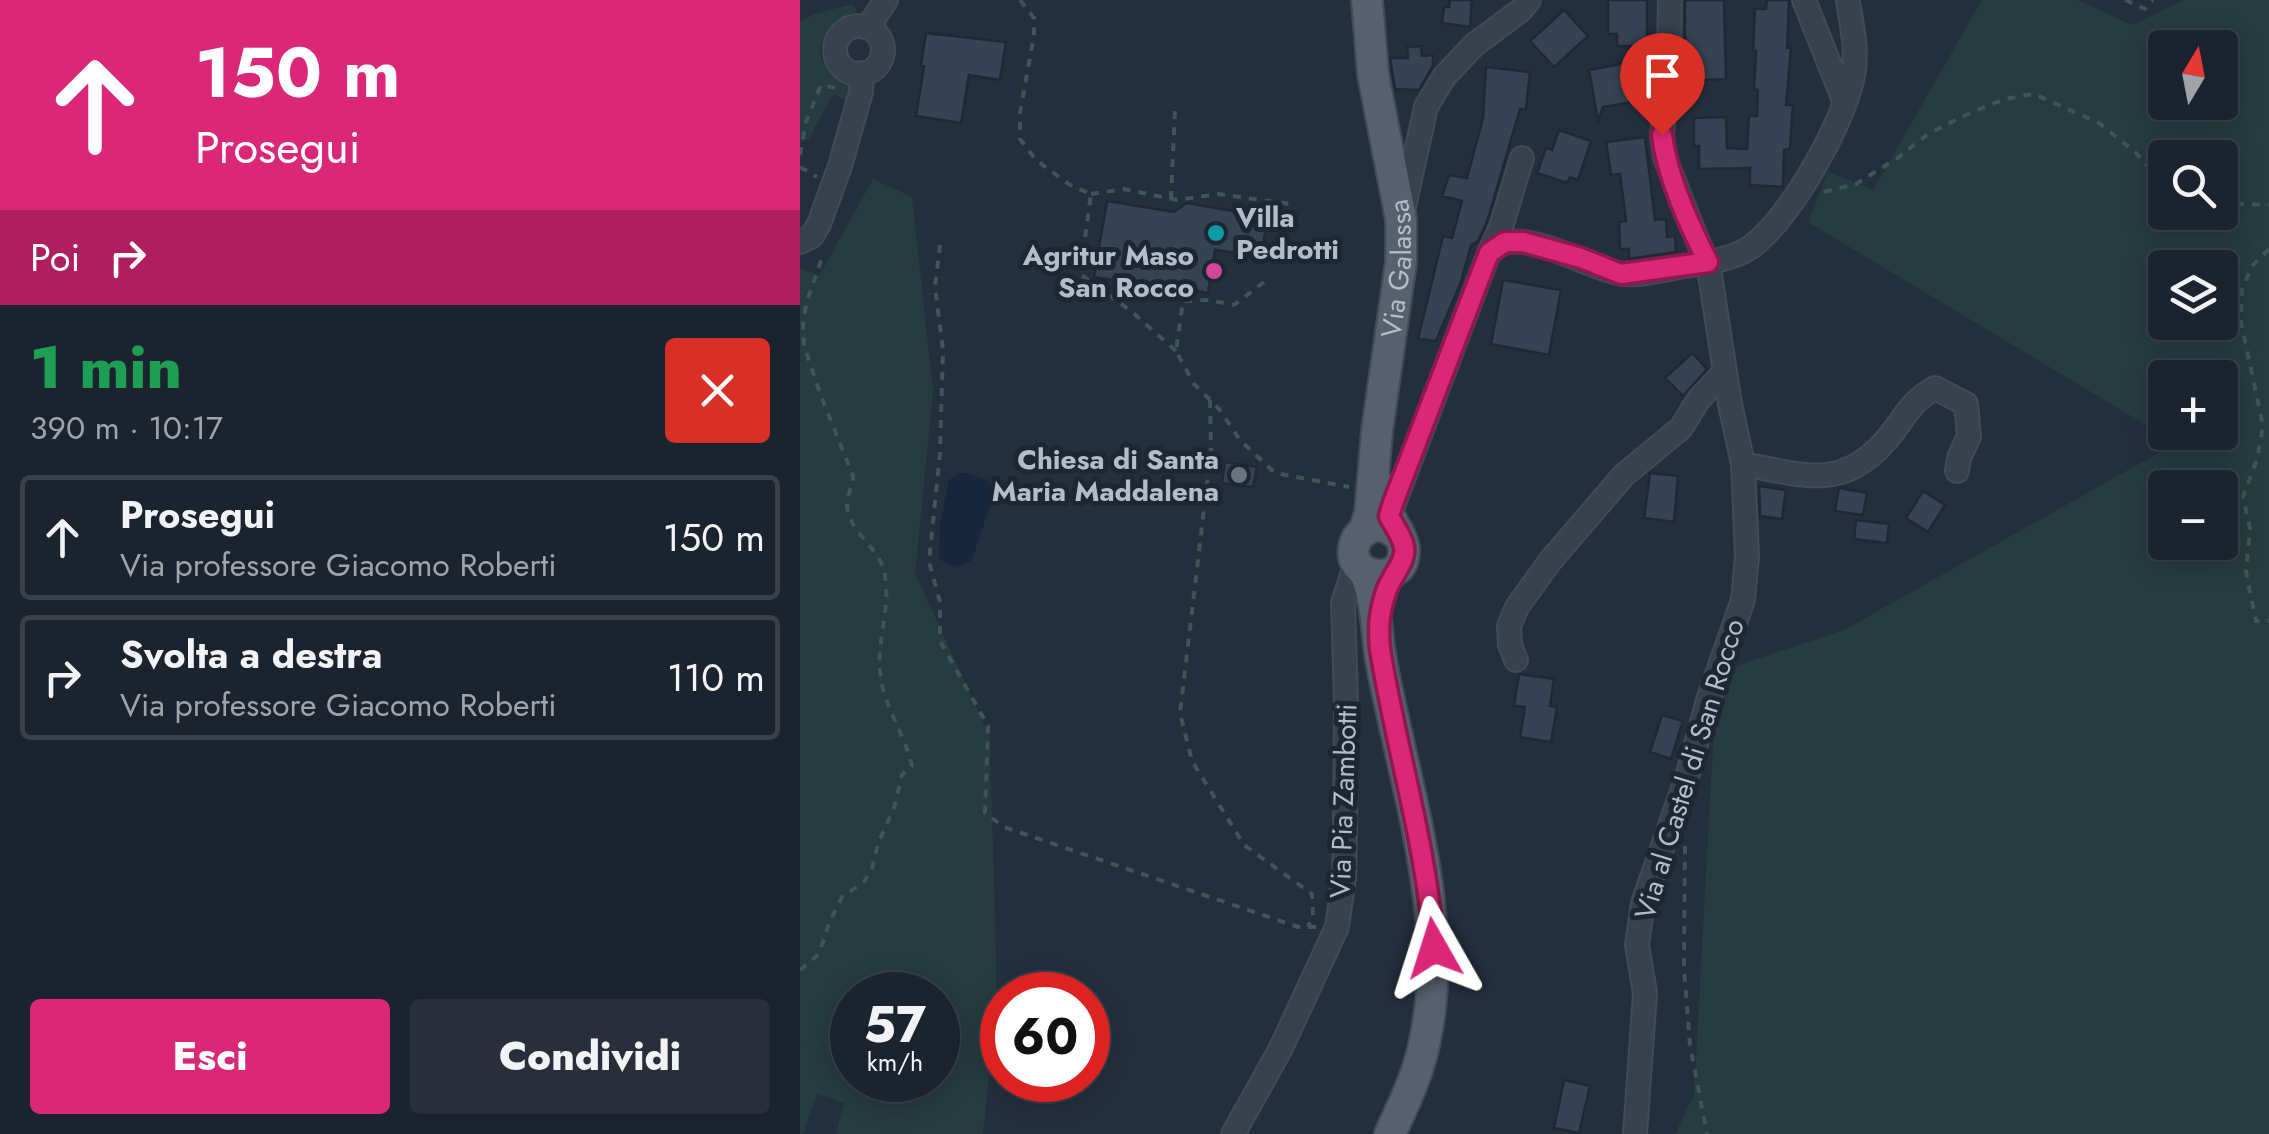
<!DOCTYPE html>
<html lang="it">
<meta charset="utf-8">
<style>
:root{--surface:#1b232e;--page:#282f3a;--text:#f1f3f6;--muted:#a0a4aa;--line:#39404a;--accent:#db2777}
body{margin:0;font-family:Jost,sans-serif;background:var(--page);color:var(--text);height:100vh;display:flex;flex-direction:column;font-size:38px;white-space:nowrap}
*{box-sizing:border-box;margin:0}
p{font-size:32px;color:var(--muted)}
.icon{flex:none;width:55px;height:55px;fill:none;stroke:currentColor;stroke-width:2;stroke-linecap:round;stroke-linejoin:round}
.map{position:relative;flex:1;overflow:hidden}
.panel{display:flex;flex-direction:column;background:var(--surface);width:800px}
.panel>*{flex:none}
.banner{background:#db2777;color:#fff;overflow:hidden}
.needle{width:65px;rotate:10deg}
.tools{position:absolute;left:1348px;top:30px;display:grid;gap:20px}
.tools a{display:grid;place-items:center;width:90px;height:90px;border-radius:10px;background:var(--surface);box-shadow:0 5px 25px #0003,0 0 0 2px var(--line);font-size:50px}
.speed{position:absolute;left:30px;top:972px;display:flex;gap:20px;font-size:50px;font-weight:700;text-align:center}
.speed>*{display:grid;place-content:center;width:130px;height:130px;border-radius:50%;background:var(--surface);box-shadow:0 5px 25px #0003,0 0 0 2px var(--line);line-height:1}
.speed small{font-size:25px;font-weight:400}
.speed .limit{border:15px solid #d22;background:#fff;color:#111}
.pin{position:absolute;display:grid;place-items:center;width:85px;height:85px;color:#fff;margin:-102px -42px;border-radius:50% 50% 50% 0;rotate:-45deg;box-shadow:0 0 10px #0007}
.pin .icon{rotate:45deg}
.me{position:absolute;width:110px;margin:-55px;rotate:354deg;stroke-linejoin:round;filter:drop-shadow(0 0 8px #0008)}
.turn{display:flex;align-items:center;gap:35px;height:210px;padding:0 30px;font-size:45px}
.turn .icon{width:130px;height:130px;stroke-width:2.5}
.turn b{display:block;font-size:70px;line-height:85px}
.then{display:flex;align-items:center;height:95px;padding:0 30px;background:#0003;gap:20px;font-size:38px}
.round{display:grid;place-items:center;flex:none;width:105px;height:105px;border-radius:10px;background:var(--page)}
.overview{display:flex;align-items:center;justify-content:space-between;height:170px;padding:0 30px}
h1{font-size:60px;font-weight:800;line-height:75px;color:#1e9e55}
.button{display:flex;gap:20px;margin-top:auto;padding:20px 30px}
.button a{flex:1;height:115px;border-radius:10px;background:var(--accent);color:#fff;font-size:40px;font-weight:800;line-height:115px;text-align:center}
.button a+a{background:var(--page);color:var(--text)}
ul{padding:0;list-style:none}
li{display:flex;align-items:center;gap:30px;height:125px;margin:0 20px 15px;padding:0 10px;border:5px solid var(--line);border-radius:10px}
li div{flex:1}
li b{display:block;font-size:38px}
li em{font-style:normal}
main{display:flex;flex:1;min-height:0}
.map>svg:first-child{display:block}
.green{fill:#263c3f;fill-rule:evenodd}
.water{fill:#17263c}
.building{fill:#364354;stroke:#1f2835;stroke-width:2.5}
.lines{fill:none;stroke-linecap:round;stroke-linejoin:round}
.minor-casing{stroke:#414a57;stroke-width:26}
.major-casing{stroke:#414a57;stroke-width:34}
.path{stroke:#3f5557;stroke-width:4;stroke-dasharray:8 8;stroke-linecap:butt}
.minor{stroke:#38414e;stroke-width:22}
.major{stroke:#56606e;stroke-width:30}
.route-casing{stroke:#8e194d;stroke-width:25}
.route{stroke:#db2777;stroke-width:18}
.culture-dot{fill:#0f9aa8;stroke:#1d2633;stroke-width:4}
.hotel-dot{fill:#d1479c;stroke:#1d2633;stroke-width:4}
.worship-dot{fill:#6b7280;stroke:#1d2633;stroke-width:4}
.labels{text-anchor:middle;stroke-width:10;stroke-linejoin:round;paint-order:stroke}
.poi-label{font-size:28px;font-weight:bold;fill:#b4bcc9;stroke:#1d2633;text-anchor:end}
.street-label{font-size:28px;fill:#b4bcc9;stroke:#1d2633}
</style>
<main>
<section class="panel">
<div class="banner">
<div class="turn"><svg class="icon" aria-label="ahead" viewBox="0 0 24 24"><path d="M12 20V5M6 11l6-6 6 6"/></svg><div><b>150 m</b>Prosegui</div></div>
<div class="then">Poi<svg class="icon" aria-label="right" viewBox="0 0 24 24"><path d="M7 20v-9h11M14 6l5 5-5 5"/></svg></div>
</div>
<div class="overview"><div><h1>1 min</h1><p>390 m · 10:17</p></div><a class="round" style="background:#d93025;color:#fff"><svg class="icon" aria-label="close" viewBox="0 0 24 24"><path d="M6 6l12 12M18 6L6 18"/></svg></a></div>
<ul>
<li><svg class="icon" aria-label="ahead" viewBox="0 0 24 24"><path d="M12 20V5M6 11l6-6 6 6"/></svg><div><b>Prosegui</b><p>Via professore Giacomo Roberti</p></div><em>150 m</em></li>
<li><svg class="icon" aria-label="right" viewBox="0 0 24 24"><path d="M7 20v-9h11M14 6l5 5-5 5"/></svg><div><b>Svolta a destra</b><p>Via professore Giacomo Roberti</p></div><em>110 m</em></li>
</ul>
<div class="button"><a>Esci</a><a>Condividi</a></div>
</section>
<div class="map">
<svg width="1469" height="1134" viewBox="0 0 1469 1134">
<rect width="100%" height="100%" fill="#242f3e"/>
<path class="green" d="M1182,0H1278L1332,25L1384,0H1469V1134H875L894,1095L917,672L1044,630L1376,443L1008,222L1028,172L1073,190ZM1365,48H1420V102H1365ZM1365,158H1420V212H1365ZM1365,268H1420V322H1365ZM1365,378H1420V432H1365ZM1365,488H1420V542H1365Z
M52,4L57,10L55,16C34,20 12,42 24,64C29,73 43,77 51,83L49,102L35,95L31,97L10,138L0,143V21L15,14Z
M73,179L112,197L133,391L115,573L190,737L197,1000L183,1134H36L44,1103L17,1094L3,1134H0V268L19,276ZM138,995V1080H52V995Z"/>
<path class="water" d="M159,473H167L188,480L194,494L172,560C159,567 150,569 139,558L140,524L149,480Z"/>
<path class="building" d="M650,0H672L670,27L642,23L644,7H649Z
M808,0H847V46H817V34H808Z
M885,0H924L926,79L885,81Z
M967,0H989L987,48H991L986,105H993L990,149L984,150L983,187L950,185V168L899,169V146H894V118L926,117L927,148L947,149L949,116H957L958,90L954,89L956,51H953L955,9H966Z
M764,10L788,36L754,67L730,41Z
M126,33L206,42L200,80L169,75L161,123L116,116L124,66L121,65Z
M621,46L622,56L633,55V66L619,90L595,89L590,58H608L607,47Z
M826,63L833,102L803,107L798,121L789,70Z
M686,67L730,72L726,109H720L687,222L678,241L671,245L661,282L636,341L618,339L643,236L652,238L662,201L642,196L649,175L667,178L683,118Z
M759,130L791,141L778,180L770,177L767,183L737,173L746,148L752,150Z
M845,137L855,220L866,219L867,237L875,236L876,252L829,259V249H820L819,222L826,221L820,174L811,175L806,142Z
M307,201L374,212L387,203L468,217L461,256L415,250L408,293L346,282L345,285L294,277Z
M703,280L761,290L749,355L691,344Z
M892,353L907,369L883,396L865,378Z
M425,462L457,467L453,487L422,483Z
M850,473L878,476L874,522L844,518Z
M959,486L986,490L982,519L960,516Z
M1039,488L1067,493L1063,515L1035,511Z
M1123,491L1145,505L1128,532L1106,518Z
M1056,520L1089,524L1087,543L1054,539Z
M719,674L754,679L750,706L757,707L751,742L720,737L725,707L714,706Z
M862,715L883,721L871,759L850,752Z
M764,1080L790,1086L779,1133L754,1128Z"/>
<g class="lines">
<defs>
<path id="minor" d="M1004,0L1045,103
M35 50a24 24 0 1 1 48 0a24 24 0 1 1-48 0Z
M68,27L86,0
M603,211L626,107L644,77L674,45L721,10L729,0
M0,242L12,236L19,224L40,166L61,92L62,73
M689,253L701,227L722,158
M943,464C1007,476 1046,492 1092,433C1108,412 1111,402 1135,388L1166,404L1169,436L1159,458L1157,471
M589,517L689,253C695,249 701,243 708,242C738,237 790,267 818,273C833,277 864,270 879,267C901,263 927,261 946,250C987,227 1049,115 1054,69C1057,46 1051,23 1048,0
M716,660L710,645L709,626L717,607L751,560L824,475L881,428L899,399L925,372
M433,1134L480,1050L537,927L544,877L545,829L546,701L543,603L552,575L558,566
M835,1134L845,993L837,945L843,903L887,777L909,697L943,600L947,556L943,464L930,404L908,262L898,242L865,158L862,135L869,58L870,0"/>
<g id="major">
<path d="M576,481C580,493 584,506 590,517C595,528 605,540 604,553C602,589 543,578 555,543C558,535 564,530 571,527C583,524 591,529 599,536"/>
<path id="s1" d="M564,531L570,514L577,431L601,262V219L573,74L567,0"/>
<path d="M564,571C575,595 576,620 579,646C581,664 585,681 589,699C612,809 649,928 625,1040C619,1073 604,1103 590,1134"/>
</g>
</defs>
<use href="#minor" class="minor-casing"/>
<use href="#major" class="major-casing"/>
<path class="path" d="M220,0L234,18V35L220,113V139L236,160L270,185L291,194L280,274L332,312L376,351
M1325,0L1345,9L1353,0
M0,155L6,122L21,85L41,89
M0,167L17,177
M1024,192L1056,184L1099,157L1128,134L1170,113L1205,99L1234,94L1299,123L1335,152L1365,185
M291,194L324,189L377,200L418,194L490,204
M371,199L375,108
M1420,203L1469,205
M140,245L135,287L143,350L140,453L129,562L140,602V641L188,726L185,813L204,827L498,927H518
M1469,249L1452,266L1442,290L1441,322L1463,426L1457,459L1443,497L1450,529L1446,572L1456,621H1469
M464,282L434,305L409,300L383,301L376,351L394,384L419,409L440,440L475,473L549,487
M410,400L411,450L380,713L392,761L444,845L512,894L513,916L508,927
M885,846L884,968L890,1045L907,1134
M0,970L19,954L29,923L42,897L64,882L72,868L78,844L95,805L102,775L112,766C105,734 82,704 80,671C77,638 92,604 84,571C78,546 49,533 47,505C46,493 54,487 53,476L21,396L4,346L3,324L6,304L23,255"/>
<use href="#minor" class="minor"/>
<use href="#major" class="major"/>
</g>
<g class="lines">
<defs>
<path id="route" d="M634,948C627,847 596,749 580,649C578,628 579,612 586,592C590,577 607,562 604,547C602,536 594,526 589,516L593,503L689,253L705,242H723L781,258L821,274L908,262C889,225 867,176 862,135"/>
</defs>
<use href="#route" class="route-casing"/>
<use href="#route" class="route"/>
</g>
<circle class="culture-dot" cx="416" cy="233" r="10"/>
<circle class="hotel-dot" cx="414" cy="271" r="10"/>
<circle class="worship-dot" cx="439" cy="475" r="10"/>
<g class="labels">
<g class="poi-label">
<text x="436" y="227" text-anchor="start">Villa<tspan x="436" dy="32">Pedrotti</tspan></text>
<text x="394" y="265">Agritur Maso<tspan x="394" dy="32">San Rocco</tspan></text>
<text x="419" y="469">Chiesa di Santa<tspan x="419" dy="32">Maria Maddalena</tspan></text>
</g>
<g class="street-label">
<text dy="10" stroke="none"><textPath href="#s1" startOffset="265">Via Galassa</textPath></text>
<text transform="translate(889 769) rotate(-73)" y="10">Via al Castel di San Rocco</text>
<text transform="translate(543 801) rotate(-88)" y="10">Via Pia Zambotti</text>
</g>
</g>
</svg>
<div class="tools">
<a><svg class="needle" viewBox="-14 -14 28 28"><path d="M0-13l5 13h-10z" fill="#e53935"/><path d="M0 13l5-13h-10z" fill="#a0a4aa"/></svg></a>
<a><svg class="icon" aria-label="search" viewBox="0 0 24 24"><circle cx="10" cy="10" r="6"/><path d="M15 15l6 6"/></svg></a>
<a><svg class="icon" aria-label="layers" viewBox="0 0 24 24"><path d="M12 4l9 5-9 5-9-5zM3 14l9 5 9-5"/></svg></a>
<a>+</a>
<a>−</a>
</div>
<div class="speed"><div>57<small>km/h</small></div><div class="limit">60</div></div>
<div class="pin" style="left:862px;top:135px;background:#d93025"><svg class="icon" aria-label="arrive" viewBox="0 0 24 24"><path d="M6 21V4h12l-3 4 3 4H6"/></svg></div>
<svg class="me" style="left:634px;top:948px" viewBox="-20 -20 40 40"><path d="M0-17L14 15 0 8-14 15z" fill="#db2777" stroke="#fff" stroke-width="4"/></svg>
</div>
</main>
